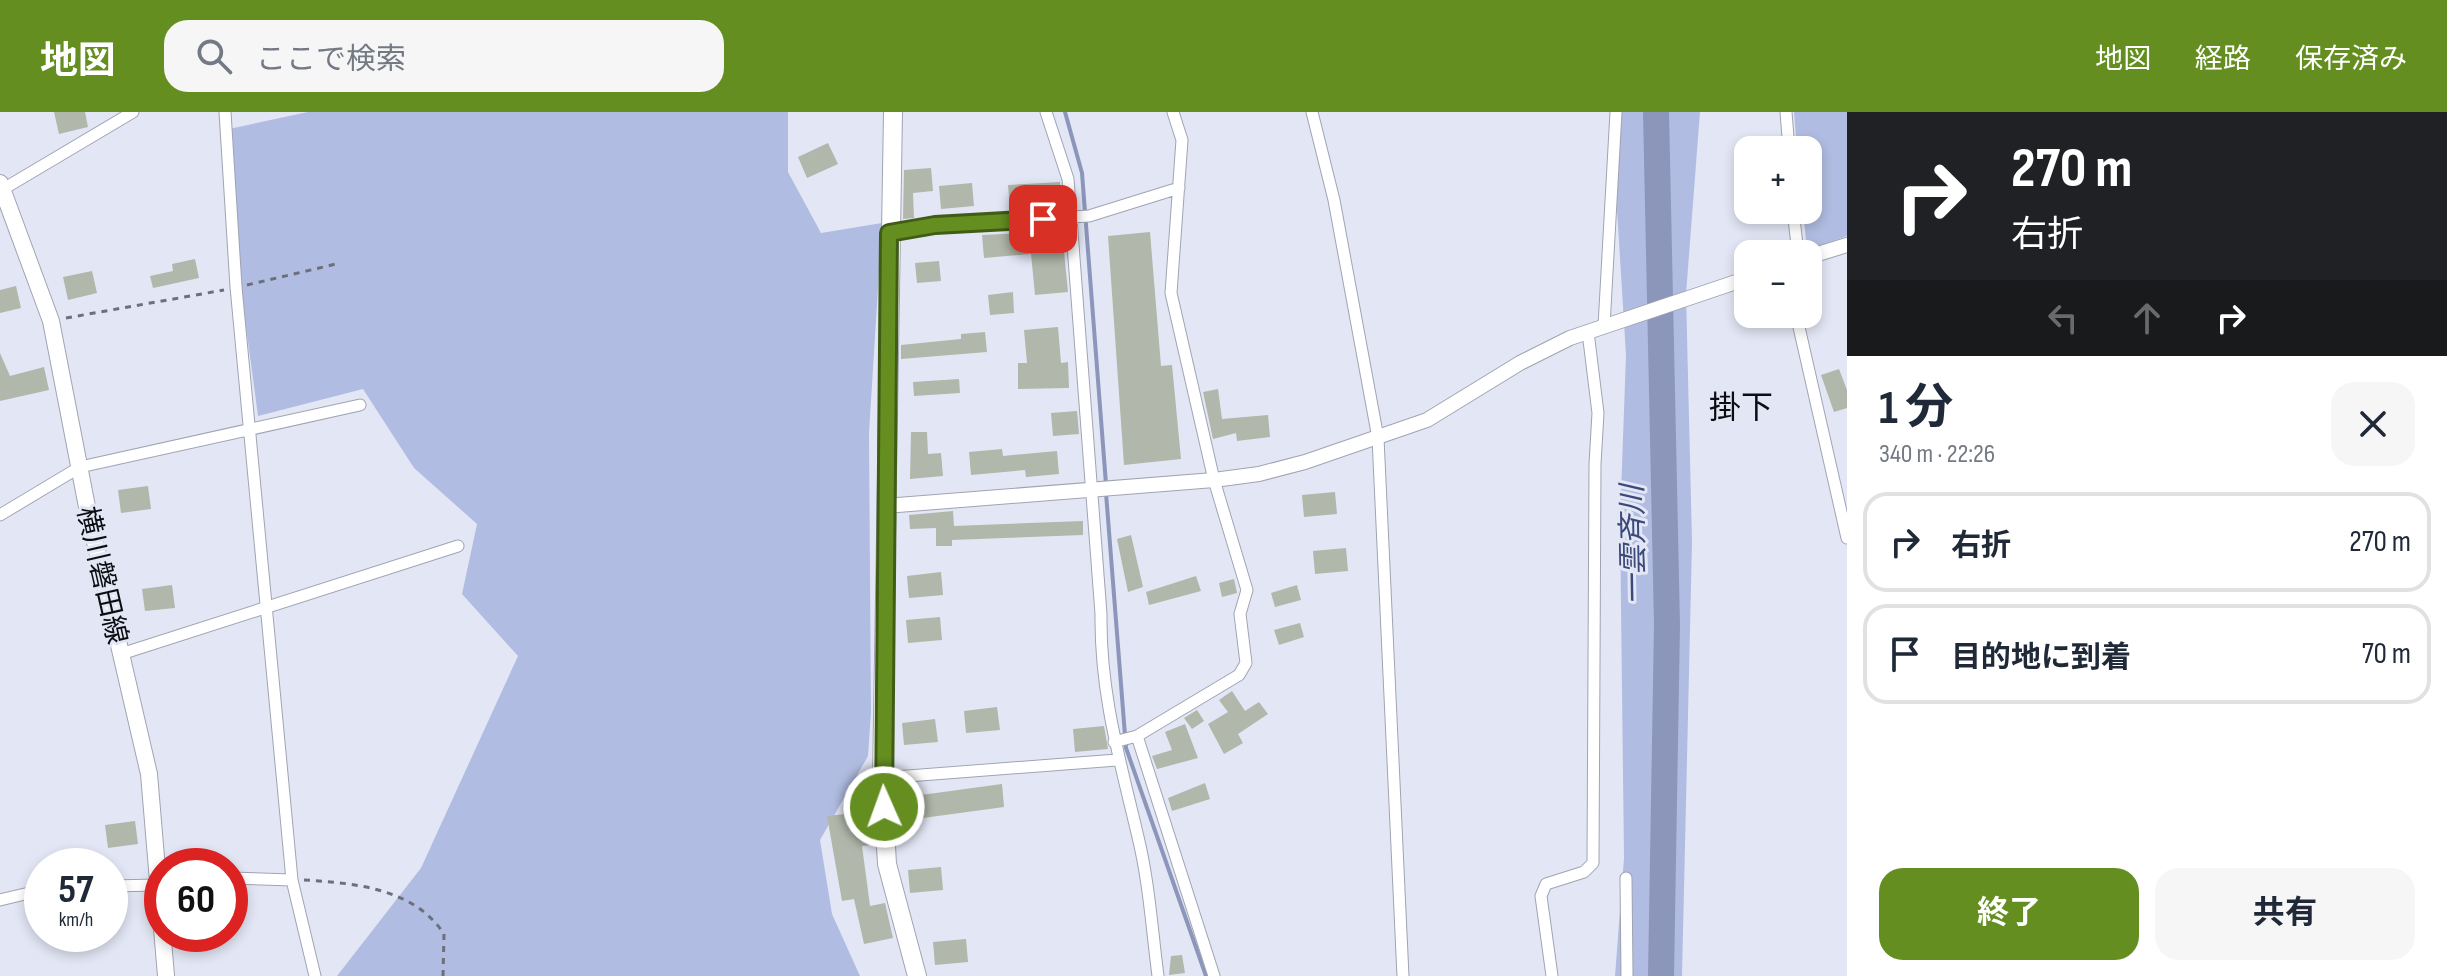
<!DOCTYPE html>
<html lang="ja">
<meta charset="utf-8">
<style>
:root{--surface:#fff;--page:#f6f6f7;--text:#1f2937;--muted:#747a83;--line:#e0e1e3;--accent:#648f20}
body{margin:0;font-family:"Sofia Sans Condensed","Noto Sans JP",sans-serif;background:var(--page);color:var(--text);height:100vh;display:flex;flex-direction:column;font-size:30px;white-space:nowrap}
*{box-sizing:border-box;margin:0}
p{font-size:26px;color:var(--muted)}
.icon{flex:none;width:44px;height:44px;fill:none;stroke:currentColor;stroke-width:2;stroke-linecap:round;stroke-linejoin:round}
.map{position:relative;flex:1;overflow:hidden}
.side{display:flex;flex-direction:column;background:var(--surface);width:600px}
.side>*{flex:none}
.guide{background:#202124;color:#fff;overflow:hidden}
.controls{position:absolute;left:1734px;top:24px;display:grid;gap:16px}
.controls a{display:grid;place-items:center;width:88px;height:88px;border-radius:16px;background:var(--surface);box-shadow:0 4px 12px #0003;font-size:40px}
.speed{position:absolute;left:24px;top:736px;display:flex;gap:16px;font-size:40px;font-weight:700;text-align:center}
.speed>*{display:grid;place-content:center;width:104px;height:104px;border-radius:50%;background:var(--surface);box-shadow:0 4px 12px #0003;line-height:1}
.speed small{font-size:20px;font-weight:400}
.speed .limit{border:12px solid #d22;background:#fff;color:#111}
.pin{position:absolute;display:grid;place-items:center;width:68px;height:68px;color:#fff;margin:-34px;border-radius:16px;box-shadow:0 4px 12px #0006}
.me{position:absolute;width:88px;margin:-44px;rotate:358deg;stroke-linejoin:round;filter:drop-shadow(0 0 6px #0008)}
.turn{display:flex;align-items:center;gap:28px;height:168px;padding:0 32px;font-size:36px}
.turn .icon{width:104px;height:104px;stroke-width:2.5}
.turn b{display:block;font-size:56px;line-height:68px}
.lanes{display:flex;align-items:center;height:76px;padding:0 32px;background:#0003;justify-content:center;gap:40px;direction:ltr}
.lanes .off{opacity:.35}
.round{display:grid;place-items:center;flex:none;width:84px;height:84px;border-radius:24px;background:var(--page)}
.overview{display:flex;align-items:center;justify-content:space-between;height:136px;padding:0 32px}
h1{font-size:48px;font-weight:700;line-height:60px}
.primary-button{display:flex;gap:16px;margin-top:auto;padding:16px 32px}
.primary-button a{flex:1;height:92px;border-radius:24px;background:var(--accent);color:#fff;font-size:32px;font-weight:700;line-height:92px;text-align:center}
.primary-button a+a{background:var(--page);color:var(--text)}
ul{padding:0;list-style:none}
li{display:flex;align-items:center;gap:24px;height:100px;margin:0 16px 12px;padding:0 16px;border:4px solid var(--line);border-radius:24px}
li div{flex:1}
li b{display:block;font-size:30px}
li em{font-style:normal}
header{display:flex;align-items:center;gap:48px;box-sizing:border-box;height:112px;padding:0 40px;background:var(--accent);color:#fff}
header strong{font-size:38px}
nav{display:flex;gap:44px;margin-inline-start:auto;font-size:28px}
.search{width:560px;height:72px;background:var(--page);display:flex;align-items:center;gap:20px;box-sizing:border-box;padding:0 28px;border-radius:24px;color:var(--muted);font-size:30px}
main{display:flex;flex:1;min-height:0}
.map>svg:first-child{display:block}
.green{fill:#b0bce1}
.lines{fill:none;stroke-linecap:round;stroke-linejoin:round}
.stream{stroke:#8b96ba;stroke-width:4}
.river{stroke:#8b96ba;stroke-width:26}
.building{fill:#b1b7aa}
.minor-casing{stroke:#a0a4b2;stroke-width:13}
.tertiary-casing{stroke:#a0a4b2;stroke-width:16}
.secondary-casing{stroke:#a0a4b2;stroke-width:18}
.primary-casing{stroke:#a0a4b2;stroke-width:20}
.path{stroke:#6d7079;stroke-width:3;stroke-dasharray:6 6;stroke-linecap:butt}
.minor{stroke:#fff;stroke-width:11}
.tertiary{stroke:#fff;stroke-width:14}
.secondary{stroke:#fff;stroke-width:16}
.primary{stroke:#fff;stroke-width:18}
.route-casing{stroke:#415d15;stroke-width:20}
.route{stroke:#648f20;stroke-width:14}
.labels{text-anchor:middle;stroke-width:6;stroke-linejoin:round;paint-order:stroke}
.street-label{font-size:28px;fill:#0b0d11;stroke:#e3e7f5}
.water-label{font-size:30px;font-style:italic;fill:#3c497b;stroke:#e3e7f5}
.quarter-label{font-size:32px;fill:#0b0d11;stroke:#e3e7f5}
</style>
<header>
<strong>地図</strong>
<div class="search"><svg class="icon" aria-label="search" viewBox="0 0 24 24"><circle cx="10" cy="10" r="6"/><path d="M15 15l6 6"/></svg>ここで検索</div>
<nav><a>地図</a><a>経路</a><a>保存済み</a></nav>
</header>
<main>
<div class="map">
<svg width="1847" height="864" viewBox="0 0 1847 864">
<rect width="100%" height="100%" fill="#e3e7f5"/>
<path class="green" d="M308,0H788V60L821,121L882,111L869,321L871,600L868,644L820,728L832,802L860,864H337L421,756L518,544L462,482L477,412L414,356L363,277L258,304L231,103L229,17Z
M1611,0H1700L1686,182L1692,430L1682,864H1615L1624,746L1620,409L1626,243Z
M1794,0H1847V124L1807,138L1803,98H1808V38H1797Z"/>
<g class="lines">
<path class="stream" d="M1065,0L1082,61L1106,372
M1106,381L1126,636L1206,864"/>
<path class="river" d="M1656,0L1667,513L1661,864"/>
</g>
<path class="building" d="M54,0H85L88,15L59,22Z
M828,31L838,52L807,66L798,45Z
M931,56L933,79L913,81L914,106L903,107L904,58Z
M1060,70L1061,93L1010,97L1008,73Z
M972,71L974,94L941,97L939,74Z
M1062,119L1068,180L1035,183L1031,142L984,146L982,123Z
M1150,120L1161,254L1172,253L1181,347L1124,353L1108,124Z
M195,147L199,166L153,176L150,164L173,159L172,152Z
M939,149L941,169L917,171L915,151Z
M92,159L97,181L68,188L63,165Z
M16,174L21,196L0,201V178Z
M1013,180L1014,201L990,203L988,183Z
M1058,215L1061,251L1068,250L1069,276L1018,277V251H1027L1024,218Z
M985,220L987,240L901,247V233L961,227V222Z
M0,241L10,264L44,255L49,278L0,289Z
M1839,257L1847,278V296L1834,300L1821,263Z
M959,267L960,281L914,284L913,270Z
M1218,277L1222,307L1268,303L1270,325L1237,329L1236,321L1213,327L1203,280Z
M1077,299L1079,322L1053,324L1051,301Z
M911,320H927L928,342L941,341L943,364L910,367Z
M1002,337L1003,344L1057,339L1059,362L1026,365L1025,358L971,363L969,340Z
M148,374L151,397L121,401L118,378Z
M1335,380L1337,402L1304,405L1302,383Z
M953,399L954,414L1083,409V423L952,428V434H936V416L910,417L909,403Z
M1131,423L1143,475L1128,480L1117,427Z
M1346,436L1348,459L1315,462L1313,439Z
M941,460L943,483L909,486L907,464Z
M1196,464L1201,479L1149,493L1146,480Z
M1234,467L1237,481L1222,485L1219,471Z
M172,473L175,496L145,499L142,477Z
M1297,473L1301,488L1275,495L1271,481Z
M940,505L942,528L908,531L906,508Z
M1300,511L1304,525L1279,533L1274,518Z
M1232,579L1245,599L1259,590L1268,602L1238,622L1243,631L1224,642L1208,612L1228,600L1219,588Z
M997,595L1000,618L966,621L964,599Z
M1197,598L1204,609L1192,617L1184,606Z
M935,607L938,630L904,633L902,611Z
M1185,612L1198,646L1157,657L1152,644L1172,638L1165,620Z
M1104,614L1108,637L1075,640L1073,617Z
M1205,671L1210,687L1172,699L1168,686Z
M1002,672L1004,695L923,706L921,683Z
M872,699L874,733L862,734L870,794L885,791L893,826L864,832L854,787L842,789L827,704Z
M135,709L138,732L108,736L105,713Z
M941,755L943,778L910,781L908,758Z
M966,827L968,850L935,853L933,830Z
M1182,843L1185,861L1169,863L1171,844Z"/>
<g class="lines">
<defs>
<path id="minor" d="M225,0L236,175L292,768L315,864
M1046,0L1068,67L1101,502C1100,582 1120,648 1138,725C1149,770 1152,818 1158,864
M1312,0L1334,88L1378,326L1403,864
M1786,0L1789,38
M0,79L133,0
M1793,98L1798,142
M889,121L935,113L1089,104L1179,76
M1796,202L1847,426
M1604,214L1616,0
M0,403L80,355L360,293
M121,542L458,434
M1137,624L1214,864
M1114,630L1137,624L1239,563L1246,551L1240,502L1247,478L1214,368L1171,181L1182,28L1173,0
M882,666L1117,648
M230,766L292,768
M1626,766L1627,864
M110,774L158,773
M0,788L42,778
M1552,864L1541,784L1546,772L1584,760L1593,751L1595,352L1598,301L1588,220"/>
<path id="tertiary" d="M1808,145L1847,133
M885,394L1214,368L1259,362L1305,350L1427,308L1520,251L1570,226L1748,166"/>
<path id="secondary" d="M0,71L51,209L88,400L149,662L166,864"/>
<path id="primary" d="M893,0L882,666L887,752L917,864"/>
</defs>
<use href="#minor" class="minor-casing"/>
<use href="#tertiary" class="tertiary-casing"/>
<use href="#secondary" class="secondary-casing"/>
<use href="#primary" class="primary-casing"/>
<path class="path" d="M247,173L336,152
M66,206L224,178
M304,768C354,771 414,776 444,822L443,864"/>
<use href="#minor" class="minor"/>
<use href="#tertiary" class="tertiary"/>
<use href="#secondary" class="secondary"/>
<use href="#primary" class="primary"/>
</g>
<g class="lines">
<defs>
<path id="route" d="M884,695L889,121L935,113L1043,107"/>
</defs>
<use href="#route" class="route-casing"/>
<use href="#route" class="route"/>
</g>
<g class="labels">
<g class="street-label">
<text transform="translate(103 463) rotate(77)" y="10">横川磐田線</text>
</g>
<g class="water-label">
<text transform="translate(1633 433) rotate(-91)" y="10">一雲斉川</text>
</g>
<g class="quarter-label">
<text x="1741" y="306">掛下</text>
</g>
</g>
</svg>
<div class="controls">
<a>+</a>
<a>−</a>
</div>
<div class="speed"><div>57<small>km/h</small></div><div class="limit">60</div></div>
<div class="pin" style="left:1043px;top:107px;background:#d93025"><svg class="icon" aria-label="arrive" viewBox="0 0 24 24"><path d="M6 21V4h12l-3 4 3 4H6"/></svg></div>
<svg class="me" style="left:884px;top:695px" viewBox="-20 -20 40 40"><circle r="17" fill="#648f20" stroke="#fff" stroke-width="3"/><path d="M0-11L8 9 0 5-8 9z" fill="#fff"/></svg>
</div>
<section class="side">
<div class="guide">
<div class="turn"><svg class="icon" aria-label="right" viewBox="0 0 24 24"><path d="M7 20v-9h11M14 6l5 5-5 5"/></svg><div><b>270 m</b>右折</div></div>
<div class="lanes"><svg class="icon off" aria-label="left" viewBox="0 0 24 24"><path d="M17 20v-9H6M10 6l-5 5 5 5"/></svg><svg class="icon off" aria-label="ahead" viewBox="0 0 24 24"><path d="M12 20V5M6 11l6-6 6 6"/></svg><svg class="icon" aria-label="right" viewBox="0 0 24 24"><path d="M7 20v-9h11M14 6l5 5-5 5"/></svg></div>
</div>
<div class="overview"><div><h1>1 分</h1><p>340 m · 22:26</p></div><a class="round"><svg class="icon" aria-label="close" viewBox="0 0 24 24"><path d="M6 6l12 12M18 6L6 18"/></svg></a></div>
<ul>
<li><svg class="icon" aria-label="right" viewBox="0 0 24 24"><path d="M7 20v-9h11M14 6l5 5-5 5"/></svg><div><b>右折</b></div><em>270 m</em></li>
<li><svg class="icon" aria-label="arrive" viewBox="0 0 24 24"><path d="M6 21V4h12l-3 4 3 4H6"/></svg><div><b>目的地に到着</b></div><em>70 m</em></li>
</ul>
<div class="primary-button"><a>終了</a><a>共有</a></div>
</section>
</main>
